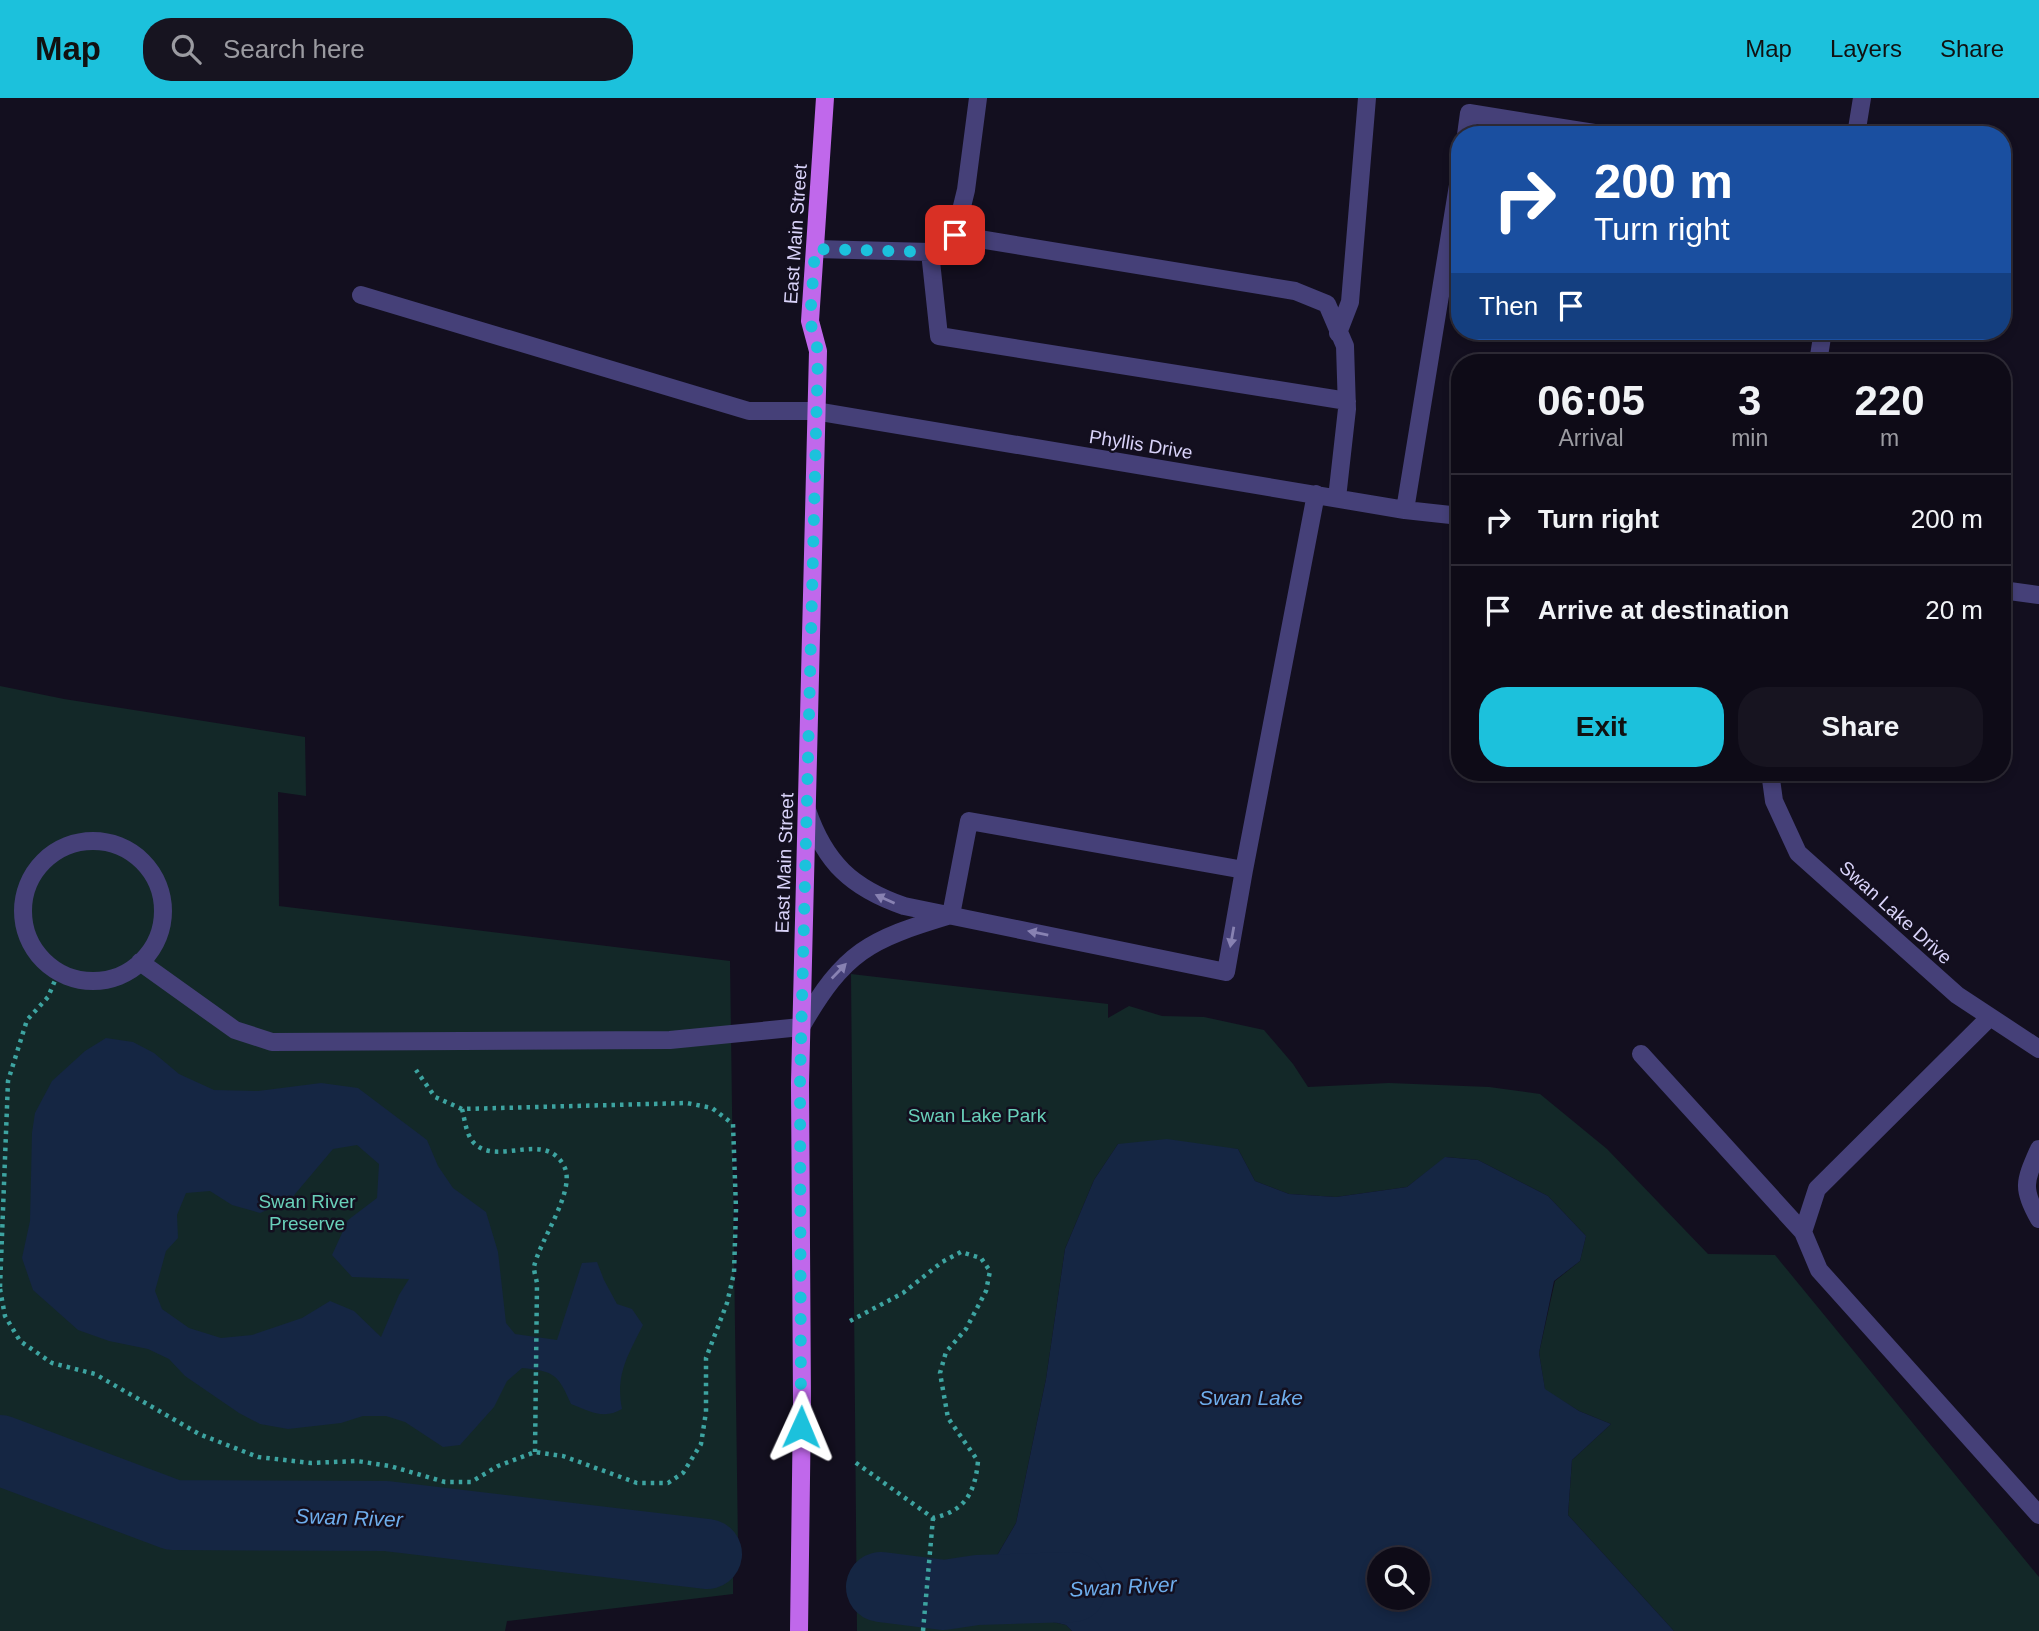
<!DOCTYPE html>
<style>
:root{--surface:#0e0b17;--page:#171420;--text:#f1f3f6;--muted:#9b9ba1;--line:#2e2b36;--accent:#1cc1dc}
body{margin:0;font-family:Helvetica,sans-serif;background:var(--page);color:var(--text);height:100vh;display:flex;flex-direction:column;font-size:26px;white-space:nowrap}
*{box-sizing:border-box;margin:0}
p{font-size:23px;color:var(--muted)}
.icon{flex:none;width:38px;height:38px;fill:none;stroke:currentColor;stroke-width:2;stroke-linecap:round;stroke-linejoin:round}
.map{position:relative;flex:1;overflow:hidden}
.drawer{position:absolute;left:1451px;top:256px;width:560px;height:427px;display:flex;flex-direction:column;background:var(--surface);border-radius:28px;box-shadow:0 4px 10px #0003,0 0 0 2px var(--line)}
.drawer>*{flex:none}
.hud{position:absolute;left:1451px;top:28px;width:560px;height:214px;border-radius:28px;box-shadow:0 4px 10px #0003,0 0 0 2px var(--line);background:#1a4fa0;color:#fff;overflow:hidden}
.controls{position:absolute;left:1367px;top:1449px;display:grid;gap:14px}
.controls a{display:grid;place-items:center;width:63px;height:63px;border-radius:50%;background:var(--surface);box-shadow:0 4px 10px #0003,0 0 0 2px var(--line);font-size:35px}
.pin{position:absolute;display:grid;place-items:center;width:60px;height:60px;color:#fff;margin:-30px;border-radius:14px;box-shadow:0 4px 10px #0006}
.me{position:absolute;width:77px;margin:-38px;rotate:1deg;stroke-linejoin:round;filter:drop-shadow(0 0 5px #0008)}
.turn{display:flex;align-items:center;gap:24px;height:147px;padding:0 28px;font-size:32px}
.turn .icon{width:91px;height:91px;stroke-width:2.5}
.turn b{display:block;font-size:49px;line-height:60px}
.then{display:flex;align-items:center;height:66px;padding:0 28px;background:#0003;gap:14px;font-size:26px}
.eta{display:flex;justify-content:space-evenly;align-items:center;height:119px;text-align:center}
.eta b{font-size:42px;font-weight:600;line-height:49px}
.button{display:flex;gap:14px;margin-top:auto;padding:14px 28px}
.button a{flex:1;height:80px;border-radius:28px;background:var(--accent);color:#111;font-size:28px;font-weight:600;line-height:80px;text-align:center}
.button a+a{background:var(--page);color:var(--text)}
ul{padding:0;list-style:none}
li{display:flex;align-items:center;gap:21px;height:91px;padding:0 28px;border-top:2px solid var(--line)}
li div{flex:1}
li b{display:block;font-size:26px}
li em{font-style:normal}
header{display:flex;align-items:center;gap:42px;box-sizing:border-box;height:98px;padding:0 35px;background:var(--accent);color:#111}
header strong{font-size:33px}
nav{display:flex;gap:38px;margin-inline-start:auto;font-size:24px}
.search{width:490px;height:63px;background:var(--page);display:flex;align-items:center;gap:18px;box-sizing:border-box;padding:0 24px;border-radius:28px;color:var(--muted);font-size:26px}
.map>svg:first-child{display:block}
.green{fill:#132828}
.water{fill:#152643;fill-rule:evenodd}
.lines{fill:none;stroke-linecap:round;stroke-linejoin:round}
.river{stroke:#152643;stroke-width:70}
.path{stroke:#3da4a1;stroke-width:4.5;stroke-dasharray:3.5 5;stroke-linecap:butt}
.minor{stroke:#454078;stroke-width:18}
.major{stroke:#c068eb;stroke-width:18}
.oneway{fill:#8882b2}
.route{stroke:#1cc1dc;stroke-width:12;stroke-dasharray:0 21.6}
.labels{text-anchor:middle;stroke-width:5;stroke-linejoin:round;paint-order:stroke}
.street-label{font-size:19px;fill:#d9d3f9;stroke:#130f1f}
.park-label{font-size:19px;fill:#69d0ba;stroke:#130f1f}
.water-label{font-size:21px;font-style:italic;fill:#6eadec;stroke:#130f1f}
</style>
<header>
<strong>Map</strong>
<div class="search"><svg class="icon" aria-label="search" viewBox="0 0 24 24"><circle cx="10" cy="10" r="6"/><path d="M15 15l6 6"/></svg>Search here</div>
<nav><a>Map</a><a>Layers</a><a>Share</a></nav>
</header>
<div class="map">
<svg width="2039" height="1533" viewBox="0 0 2039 1533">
<rect width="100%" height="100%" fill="#130f1f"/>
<path class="green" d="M0,588L64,601L305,639L306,698L278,694L279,808L730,863L738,1448H733V1496L507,1523L505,1533H0Z
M851,876L1108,906V920L1129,908L1162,918L1204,919L1264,932L1293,966L1308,989L1389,985L1489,989L1540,996L1607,1051L1708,1156L1775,1157L2039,1479V1533H1674L1568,1417L1572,1362L1611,1326L1579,1313L1545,1292L1539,1255L1555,1183L1580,1163L1586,1138L1548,1098L1478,1062L1446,1059L1407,1089L1336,1099L1289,1096L1255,1083L1238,1051L1118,1046L1094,1082L1065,1151L1046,1281L1016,1425L982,1483L973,1474L969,1480L982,1515L995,1510L1066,1527L1072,1533H857Z"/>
<path class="water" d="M106,940L133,944L154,955L179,976L214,992L258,993L321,985L358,990L427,1042L438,1068L453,1090L486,1114L498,1154L506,1225L515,1236L557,1242L582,1165L597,1164L604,1182L617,1206L632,1211L643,1227C628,1257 615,1277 622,1311C604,1322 589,1313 571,1306C558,1276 554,1273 522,1270L507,1283L494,1309L460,1347L443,1349L405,1324L386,1318H363L341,1325L288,1331L260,1326L239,1315L185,1278L169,1261L148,1251L109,1243L78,1232L33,1192L22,1160L30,1123L32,1035L35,1015L52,983L85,953ZM357,1047L379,1066L377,1100L348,1122L332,1157L352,1179L409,1181L399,1197L381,1239L354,1213L330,1203L302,1220L252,1237L221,1240L189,1230L162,1211L155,1193L166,1153L178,1140L177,1117L186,1095L210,1093L232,1107L260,1115L290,1102L333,1051Z
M1167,1041L1238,1051L1255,1083L1289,1096L1336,1099L1407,1089L1445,1059L1478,1062L1548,1098L1586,1138L1580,1163L1554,1183L1539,1255L1545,1291L1579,1313L1611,1326L1572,1362L1568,1417L1674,1533H1072L1066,1527L995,1510L977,1492L1016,1425L1046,1281L1065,1151L1094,1082L1118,1046ZM1379,1461H1418V1500H1379Z"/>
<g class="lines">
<path class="river" d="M0,1352L173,1417L386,1418L707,1456
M881,1489L944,1497L977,1492L1072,1489"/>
<path class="path" d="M462,1011C465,1022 466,1038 475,1046C499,1068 545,1032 564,1068C577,1092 539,1143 534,1169C534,1174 536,1180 537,1185L535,1354
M0,1189L8,983L27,922L48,899L59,873
M0,1191L5,1218L20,1243L52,1265L95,1276L199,1336L258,1359L311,1365L357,1363L390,1368L445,1384H471L498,1368L535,1354L563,1358L637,1385H668L683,1375L701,1346L706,1314V1260L727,1205L734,1175L736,1111L733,1026L712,1010L687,1005L462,1011L435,999L416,972
M850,1223L903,1195L942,1164L961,1154L981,1160L990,1173L986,1193L966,1231L946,1254L940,1275L948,1320L978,1363C975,1395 965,1413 933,1420L852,1362
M923,1533L933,1420"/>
<path class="minor" d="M1466,37L1469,15L1607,37
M1856,37L1862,0
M955,137L1295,193L1327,206L1345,248L1347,311L1337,400
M815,151L930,154L955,137L966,92L978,0
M930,154L939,238L1347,303
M361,197L749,313H815L1405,412L1460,418
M1338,235L1350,204L1367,0
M1818,264L1823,233
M1405,412L1460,75
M2002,492L2039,497
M1770,674L1774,703L1798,755L1957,897L2039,951
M807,712C825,765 852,790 904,808L1226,874L1244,772
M23 813a70 70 0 1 1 140 0a70 70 0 1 1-140 0Z
M951,817L969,723L1244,772L1316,396
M140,864L235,932L272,944L670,942L801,929C845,853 868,842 951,817
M1990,919L1817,1091L1803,1134L1819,1172L2039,1417
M1641,956L1803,1134
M2039,1051C2025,1083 2021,1090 2039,1121"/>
<path class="major" d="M799,1533L802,1305L800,985L818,253L810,223L825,0"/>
</g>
<defs><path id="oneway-solid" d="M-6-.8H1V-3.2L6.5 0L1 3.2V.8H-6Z" transform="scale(1.75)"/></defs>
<g class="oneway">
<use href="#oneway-solid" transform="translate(885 801) rotate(-156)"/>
<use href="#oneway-solid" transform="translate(1038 835) rotate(-168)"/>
<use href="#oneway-solid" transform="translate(1232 839) rotate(100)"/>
<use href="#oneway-solid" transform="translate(839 873) rotate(-46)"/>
</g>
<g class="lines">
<path class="route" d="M801,1329L800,985L818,253L810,223L815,151L930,154L955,137"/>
</g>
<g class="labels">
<g class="street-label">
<text transform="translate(795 136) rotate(-86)" y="7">East Main Street</text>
<text transform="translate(1141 346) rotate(9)" y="7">Phyllis Drive</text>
<text transform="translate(784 765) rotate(-88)" y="7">East Main Street</text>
<text transform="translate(1896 814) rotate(42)" y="7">Swan Lake Drive</text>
</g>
<g class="park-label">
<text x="977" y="1024">Swan Lake Park</text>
<text x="307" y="1110">Swan River<tspan x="307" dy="22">Preserve</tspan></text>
</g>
<g class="water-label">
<text x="1251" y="1307">Swan Lake</text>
<text transform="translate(349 1420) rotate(2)" y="7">Swan River</text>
<text transform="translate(1123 1489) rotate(-3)" y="7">Swan River</text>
</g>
</g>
</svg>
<div class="controls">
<a><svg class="icon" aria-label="search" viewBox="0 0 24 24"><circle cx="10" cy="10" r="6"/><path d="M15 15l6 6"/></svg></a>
</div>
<div class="pin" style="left:955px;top:137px;background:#d93025"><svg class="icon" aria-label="arrive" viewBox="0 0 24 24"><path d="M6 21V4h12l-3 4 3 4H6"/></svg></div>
<svg class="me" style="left:801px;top:1329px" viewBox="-20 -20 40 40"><path d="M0-17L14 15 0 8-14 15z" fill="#1cc1dc" stroke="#fff" stroke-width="4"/></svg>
<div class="hud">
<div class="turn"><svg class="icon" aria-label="right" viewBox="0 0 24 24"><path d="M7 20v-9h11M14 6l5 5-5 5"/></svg><div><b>200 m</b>Turn right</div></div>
<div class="then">Then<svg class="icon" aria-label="arrive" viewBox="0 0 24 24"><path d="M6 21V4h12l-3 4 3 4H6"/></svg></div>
</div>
<section class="drawer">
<div class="eta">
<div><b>06:05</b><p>Arrival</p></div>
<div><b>3</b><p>min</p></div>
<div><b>220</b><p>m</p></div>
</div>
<ul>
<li><svg class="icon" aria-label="right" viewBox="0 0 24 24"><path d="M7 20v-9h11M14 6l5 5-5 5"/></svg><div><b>Turn right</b></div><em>200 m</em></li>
<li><svg class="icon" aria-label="arrive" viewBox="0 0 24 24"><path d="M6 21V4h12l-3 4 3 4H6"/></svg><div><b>Arrive at destination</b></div><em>20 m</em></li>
</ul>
<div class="button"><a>Exit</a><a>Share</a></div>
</section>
</div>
